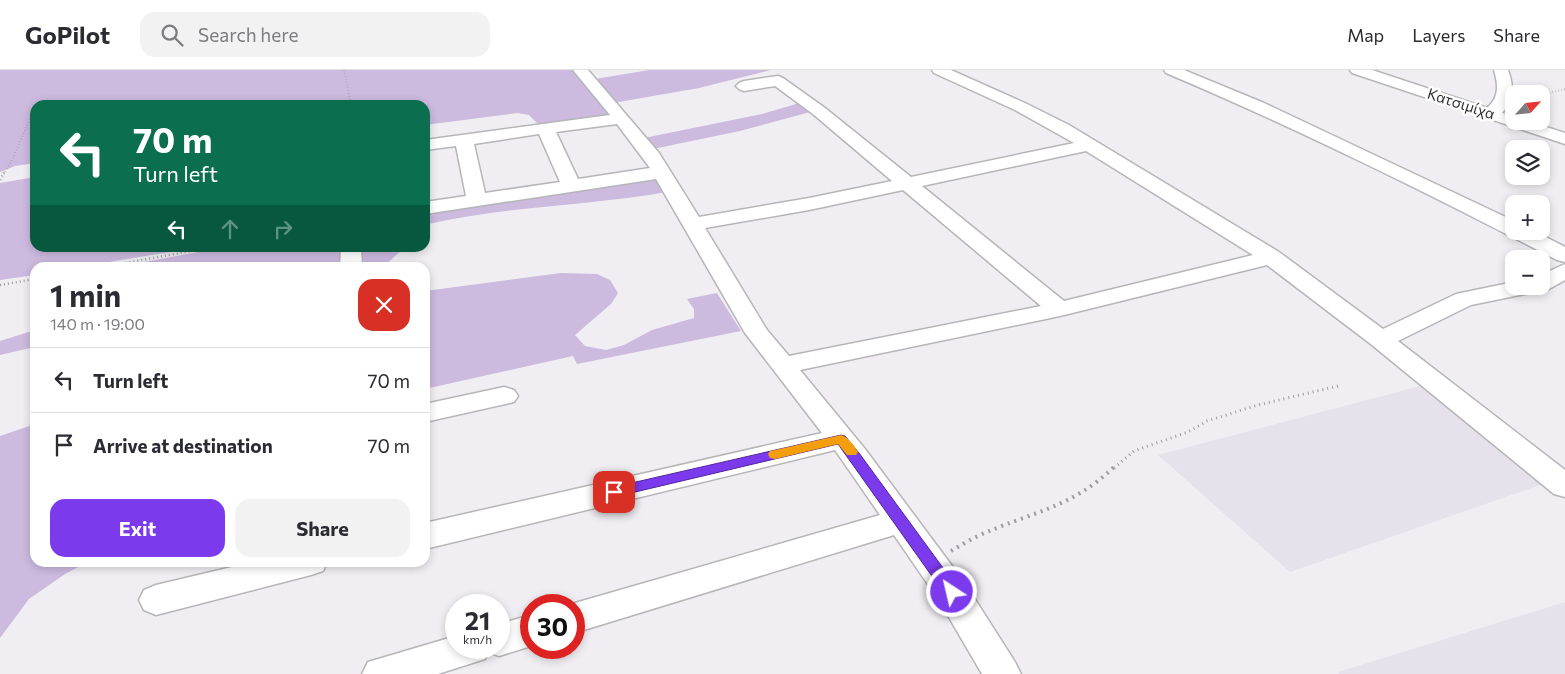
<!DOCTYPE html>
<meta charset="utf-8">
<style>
:root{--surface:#fff;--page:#f2f2f3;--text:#2b2b33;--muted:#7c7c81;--line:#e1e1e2;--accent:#7c3aed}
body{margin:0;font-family:Commissioner,sans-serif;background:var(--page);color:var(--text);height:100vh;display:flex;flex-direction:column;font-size:19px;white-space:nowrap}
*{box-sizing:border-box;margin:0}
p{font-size:16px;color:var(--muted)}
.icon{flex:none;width:28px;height:28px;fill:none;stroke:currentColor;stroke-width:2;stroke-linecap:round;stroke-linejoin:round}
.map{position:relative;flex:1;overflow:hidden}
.drawer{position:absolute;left:30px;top:192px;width:400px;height:305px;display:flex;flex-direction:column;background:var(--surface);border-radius:15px;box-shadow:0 2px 8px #0003}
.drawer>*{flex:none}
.guide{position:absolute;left:30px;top:30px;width:400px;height:152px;border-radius:15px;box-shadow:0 2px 8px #0003;background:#0b6e4f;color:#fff;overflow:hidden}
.needle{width:32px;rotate:63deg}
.fabs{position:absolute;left:1505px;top:15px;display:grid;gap:10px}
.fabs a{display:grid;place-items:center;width:45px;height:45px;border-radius:10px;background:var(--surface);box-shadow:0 2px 8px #0003;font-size:25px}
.speed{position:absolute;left:445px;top:524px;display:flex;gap:10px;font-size:25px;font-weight:700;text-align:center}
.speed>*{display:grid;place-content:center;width:65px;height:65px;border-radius:50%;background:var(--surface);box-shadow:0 2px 8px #0003;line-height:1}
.speed small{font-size:12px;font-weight:400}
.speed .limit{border:8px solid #d22;background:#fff;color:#111}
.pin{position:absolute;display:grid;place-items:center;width:42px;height:42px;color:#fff;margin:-21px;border-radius:10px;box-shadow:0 2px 8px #0006}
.me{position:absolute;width:55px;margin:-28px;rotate:325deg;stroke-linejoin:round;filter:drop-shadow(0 0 4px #0008)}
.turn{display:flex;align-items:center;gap:18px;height:105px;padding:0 20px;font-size:22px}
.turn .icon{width:65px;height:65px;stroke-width:2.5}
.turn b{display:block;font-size:35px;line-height:42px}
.lanes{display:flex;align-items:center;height:48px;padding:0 20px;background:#0003;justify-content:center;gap:25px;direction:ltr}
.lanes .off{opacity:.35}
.round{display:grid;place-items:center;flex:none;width:52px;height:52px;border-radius:15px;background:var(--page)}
.overview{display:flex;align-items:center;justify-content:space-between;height:85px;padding:0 20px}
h1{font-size:30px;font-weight:700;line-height:38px}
.action{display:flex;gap:10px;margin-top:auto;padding:10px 20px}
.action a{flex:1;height:58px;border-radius:15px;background:var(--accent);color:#fff;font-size:20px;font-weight:700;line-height:58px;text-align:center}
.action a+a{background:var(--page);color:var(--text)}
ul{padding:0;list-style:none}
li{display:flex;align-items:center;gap:15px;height:65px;padding:0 20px;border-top:1px solid var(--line)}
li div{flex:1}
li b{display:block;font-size:19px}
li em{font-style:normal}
header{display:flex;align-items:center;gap:30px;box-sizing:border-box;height:70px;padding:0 25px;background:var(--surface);border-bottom:1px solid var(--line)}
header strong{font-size:24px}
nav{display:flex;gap:28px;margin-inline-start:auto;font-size:18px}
.search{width:350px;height:45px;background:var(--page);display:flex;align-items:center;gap:12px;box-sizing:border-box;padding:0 18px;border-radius:15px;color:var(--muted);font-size:19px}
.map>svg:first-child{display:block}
.built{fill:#e7e1ec}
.green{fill:#ccbadf}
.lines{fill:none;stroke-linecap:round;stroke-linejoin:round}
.minor-casing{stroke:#b6b5b8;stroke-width:3}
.path-far3{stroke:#9d9c9f;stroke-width:2;stroke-dasharray:0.5 2.5;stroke-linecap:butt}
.path-far2{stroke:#9d9c9f;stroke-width:2.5;stroke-dasharray:1 3;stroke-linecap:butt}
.path-far1{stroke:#9d9c9f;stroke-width:3;stroke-dasharray:1 4;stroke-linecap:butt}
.path{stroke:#9d9c9f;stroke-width:4;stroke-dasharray:2 5;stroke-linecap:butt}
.minor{fill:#fff;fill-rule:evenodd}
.route{fill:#7c3aed;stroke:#51269a}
.slow{fill:#f59e0b}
.labels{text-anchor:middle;stroke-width:5;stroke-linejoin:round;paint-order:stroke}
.far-street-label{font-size:15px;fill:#2f2f30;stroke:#fff}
</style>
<header>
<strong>GoPilot</strong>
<div class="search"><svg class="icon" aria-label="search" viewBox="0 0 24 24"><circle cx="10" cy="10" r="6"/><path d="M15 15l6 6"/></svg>Search here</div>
<nav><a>Map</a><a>Layers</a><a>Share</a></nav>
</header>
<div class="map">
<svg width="1565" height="604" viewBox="0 0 1565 604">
<rect width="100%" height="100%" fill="#f0eef2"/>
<path class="built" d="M1424,315L1546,413L1290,502L1158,385Z
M1565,532V604H1339L1338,602Z"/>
<path class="green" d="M0,0H574L614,46L541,57L529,45L517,43L425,55V35H35V93L15,96L0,102Z
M649,0H771L699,18L613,33L595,9Z
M803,32L814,41L740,61L653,79L644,68L762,44Z
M660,106L667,122C587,136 504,136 425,155V139Z
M35,107V178H195L78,197L35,198V205L0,210V113Z
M220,178H344L345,197L111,198Z
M361,178H404L382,198L361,197Z
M561,203L597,204L610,210L618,223L611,234L575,265L585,276L606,280L624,275L652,260L694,248V239L687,229L717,223L741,261L577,294L573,286L425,319V221Z
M35,260V277L0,285V271Z
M35,354V492L86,493L65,504L29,529L0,568V366Z"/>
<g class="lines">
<defs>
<path id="minor" d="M573,0H588L659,83L699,147L809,128L892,111L813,44L775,16L744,21L739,19L736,16L739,13L744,11L778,6L783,8L825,38L911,107L1074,73L1015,40L934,3L932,0H951L1027,34L1069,55L1279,182L1383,259L1456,224L1514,212V216H1541V205L1565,194V210L1549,219L1471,235L1398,271L1565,400V427L1554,424L1372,275L1267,195L1060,246L800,300L865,379L964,512L1015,592L1021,604H982L940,532L894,465L574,563V535H568L880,445L835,380L425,479V453L822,363L745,263L656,109L425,144V132L466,126L456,76L425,80V70L610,45ZM617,54L650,98L578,109L556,62ZM539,64L560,112L485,123L474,74ZM1086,81L1253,185L1064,231L922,116ZM903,120L1041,236L789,286L767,260L705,158L809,140Z
M1164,0H1184L1264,33L1514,151V161H1534L1565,177V192L1557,190C1429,124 1299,59 1166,3Z
M1350,0H1372L1487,38C1500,27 1498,14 1494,0H1508C1514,17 1514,29 1502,43L1514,46V51H1528L1565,63V74L1352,3Z
M341,178H361L362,198H340Z
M504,317L514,320L518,326L514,332L425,352V334Z
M253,492H327L323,501L311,505L156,545L144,540L139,530L144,520L156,515Z
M531,545V576L499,586L488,582L485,589L438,604H362L368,592L456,566V578H499V554Z"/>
</defs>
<use href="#minor" class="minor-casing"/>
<path class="path-far3" d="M344,0L351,35
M1541,25L1565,19
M4,104L13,88L35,37"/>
<path class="path-far2" d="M0,110L4,102
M98,198L208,178
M0,215L35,209"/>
<path class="path-far1" d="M1114,398L1134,381L1188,362L1207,351L1258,335L1338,316"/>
<path class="path" d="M951,481C960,476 969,470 978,466C1030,442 1071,439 1115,396"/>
<use href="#minor" class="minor"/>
</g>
<path class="route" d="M841,365L845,366L859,383L957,517L959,522L957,526L952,528L946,526L838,374L614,427L610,426L608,422L610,419L614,417Z"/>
<path class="slow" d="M841,365C848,367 854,375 858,382L856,385H847L838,374L775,389L770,388L768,384L770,381L775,380Z"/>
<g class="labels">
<g class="far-street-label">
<text transform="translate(1461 34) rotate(18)" y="5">Κατσιμίχα</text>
</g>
</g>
</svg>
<div class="fabs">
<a><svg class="needle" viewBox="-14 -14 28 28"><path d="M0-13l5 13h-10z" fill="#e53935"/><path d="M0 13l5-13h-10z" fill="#7c7c81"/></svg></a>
<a><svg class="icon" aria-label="layers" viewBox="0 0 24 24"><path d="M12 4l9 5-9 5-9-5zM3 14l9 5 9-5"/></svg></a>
<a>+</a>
<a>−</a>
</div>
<div class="speed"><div>21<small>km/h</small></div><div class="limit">30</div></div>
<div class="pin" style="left:614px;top:422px;background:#d93025"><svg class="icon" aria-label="arrive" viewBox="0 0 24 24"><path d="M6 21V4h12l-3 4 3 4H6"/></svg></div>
<svg class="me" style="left:952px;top:522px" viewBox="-20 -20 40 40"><circle r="17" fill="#7c3aed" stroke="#fff" stroke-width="3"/><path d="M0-11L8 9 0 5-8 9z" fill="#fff"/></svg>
<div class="guide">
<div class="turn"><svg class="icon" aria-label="left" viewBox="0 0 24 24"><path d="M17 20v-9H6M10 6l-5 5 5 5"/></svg><div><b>70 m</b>Turn left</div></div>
<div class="lanes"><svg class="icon" aria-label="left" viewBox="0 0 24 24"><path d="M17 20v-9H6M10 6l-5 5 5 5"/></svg><svg class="icon off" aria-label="ahead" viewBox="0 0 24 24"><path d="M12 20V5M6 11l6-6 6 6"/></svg><svg class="icon off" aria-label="right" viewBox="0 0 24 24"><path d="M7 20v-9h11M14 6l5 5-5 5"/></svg></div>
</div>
<section class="drawer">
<div class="overview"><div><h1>1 min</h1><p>140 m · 19:00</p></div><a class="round" style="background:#d93025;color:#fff"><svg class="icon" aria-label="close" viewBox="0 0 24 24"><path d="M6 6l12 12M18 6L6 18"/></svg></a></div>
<ul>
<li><svg class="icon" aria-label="left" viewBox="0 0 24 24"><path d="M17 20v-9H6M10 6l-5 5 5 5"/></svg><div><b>Turn left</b></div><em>70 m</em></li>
<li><svg class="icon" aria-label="arrive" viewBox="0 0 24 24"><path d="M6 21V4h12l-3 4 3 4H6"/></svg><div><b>Arrive at destination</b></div><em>70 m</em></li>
</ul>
<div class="action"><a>Exit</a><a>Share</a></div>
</section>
</div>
